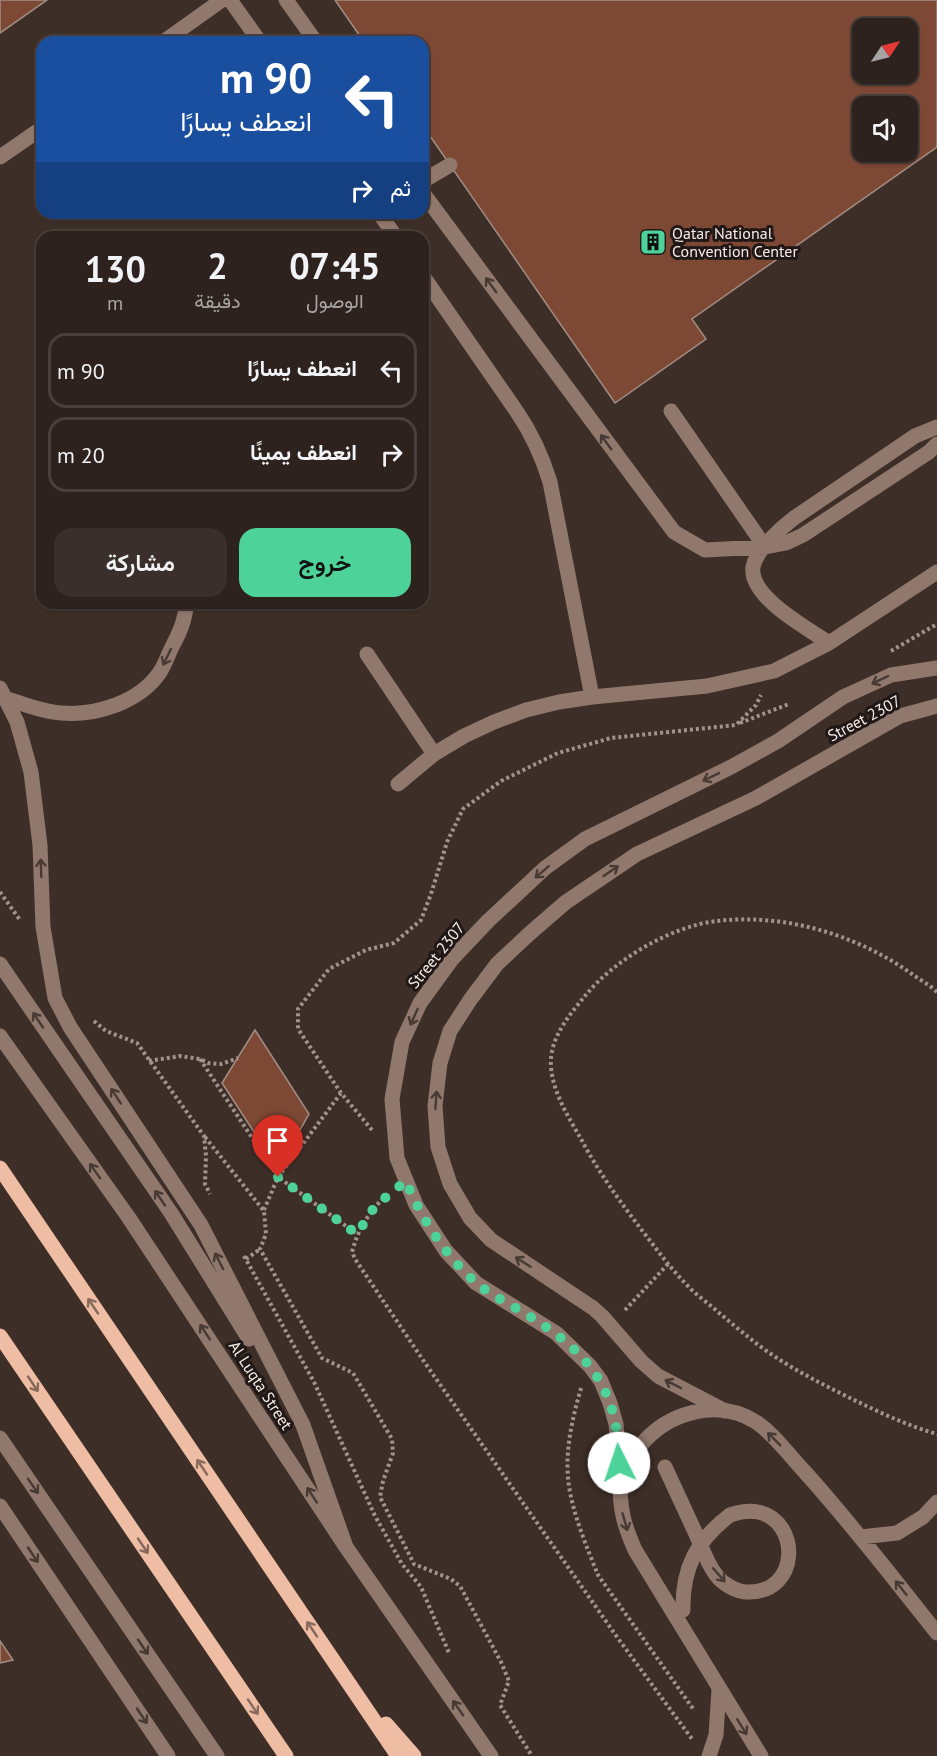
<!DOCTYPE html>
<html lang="ar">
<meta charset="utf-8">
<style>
:root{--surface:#2e221e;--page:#3a2f2b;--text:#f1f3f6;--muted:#a7a4a4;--line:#493f3c;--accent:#4dd39a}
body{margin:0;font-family:"PT Sans",Vazirmatn,sans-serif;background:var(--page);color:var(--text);direction:rtl;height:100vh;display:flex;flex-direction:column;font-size:22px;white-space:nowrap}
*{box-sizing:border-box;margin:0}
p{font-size:20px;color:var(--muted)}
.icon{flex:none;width:33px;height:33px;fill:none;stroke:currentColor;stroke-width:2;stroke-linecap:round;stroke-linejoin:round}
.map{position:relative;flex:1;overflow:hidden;direction:ltr}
.details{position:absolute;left:36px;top:231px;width:393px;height:378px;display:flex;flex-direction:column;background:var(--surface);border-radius:18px;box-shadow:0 2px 4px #0004,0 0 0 2px var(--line);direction:rtl}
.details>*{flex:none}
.guide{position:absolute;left:36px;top:36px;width:393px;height:183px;border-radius:18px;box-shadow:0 2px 4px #0004,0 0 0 2px var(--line);direction:rtl;background:#1a4fa0;color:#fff;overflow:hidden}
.needle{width:39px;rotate:55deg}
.fabs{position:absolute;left:852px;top:18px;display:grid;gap:12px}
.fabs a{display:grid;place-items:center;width:66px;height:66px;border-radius:12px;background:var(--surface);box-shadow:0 2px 4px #0004,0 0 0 2px var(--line);font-size:30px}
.pin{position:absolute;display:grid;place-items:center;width:51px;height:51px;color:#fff;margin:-62px -26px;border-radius:50% 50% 50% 0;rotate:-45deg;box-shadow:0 0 6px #0007}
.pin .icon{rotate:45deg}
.me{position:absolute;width:66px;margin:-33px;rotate:356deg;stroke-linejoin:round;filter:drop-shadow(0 0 4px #0008)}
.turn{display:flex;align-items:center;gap:21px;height:126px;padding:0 18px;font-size:27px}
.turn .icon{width:78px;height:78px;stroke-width:2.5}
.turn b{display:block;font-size:42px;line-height:51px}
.then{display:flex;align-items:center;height:57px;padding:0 18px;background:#0003;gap:12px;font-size:22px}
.eta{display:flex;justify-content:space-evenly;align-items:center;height:102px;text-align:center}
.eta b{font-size:36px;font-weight:600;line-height:42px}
.primary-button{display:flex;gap:12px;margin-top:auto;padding:12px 18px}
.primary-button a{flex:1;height:69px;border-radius:18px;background:var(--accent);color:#111;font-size:24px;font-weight:600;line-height:69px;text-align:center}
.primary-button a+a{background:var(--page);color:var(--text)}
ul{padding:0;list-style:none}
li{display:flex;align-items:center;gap:18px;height:75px;margin:0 12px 9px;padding:0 6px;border:3px solid var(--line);border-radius:18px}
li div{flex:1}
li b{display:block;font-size:22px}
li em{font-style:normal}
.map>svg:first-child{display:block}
.building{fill:#7e4934;stroke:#a18e86;stroke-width:1.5;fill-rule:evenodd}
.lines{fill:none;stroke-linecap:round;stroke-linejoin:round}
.path{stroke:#a1948f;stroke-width:4;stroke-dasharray:3 3;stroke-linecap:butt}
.minor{stroke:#90786c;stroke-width:15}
.major{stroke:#efbda4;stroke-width:15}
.minor-bridge{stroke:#90786c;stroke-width:15}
.oneway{stroke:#473a34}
.oneway2{stroke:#886a5d}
.route{stroke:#4dd39a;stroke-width:10;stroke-dasharray:0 18}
.labels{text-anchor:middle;stroke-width:6;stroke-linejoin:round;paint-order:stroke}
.poi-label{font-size:16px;fill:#f7ece8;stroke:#201816;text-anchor:start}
.street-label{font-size:16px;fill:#f7ece8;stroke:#201816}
</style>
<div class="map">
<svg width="937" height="1756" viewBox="0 0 937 1756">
<rect width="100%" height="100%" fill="#3e2e28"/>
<path class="building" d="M0,0H47L0,33Z
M335,0H937V147L692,319L706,339L615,403L423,126V42H364ZM862,28H908V74H862ZM862,106H908V152H862Z
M255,1030L309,1114L278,1169L222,1083Z
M0,1641L13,1660L0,1663Z"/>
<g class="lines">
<path class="path" d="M891,651L937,624
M740,723L789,704
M0,892L20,920
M937,992C930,985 920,980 912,974C857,935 785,913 717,921C671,926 614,960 585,996C571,1013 553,1034 551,1058C549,1087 568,1116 581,1139C599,1173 621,1203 644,1233C658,1251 671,1269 687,1285C696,1295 708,1303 718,1312C735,1326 752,1341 771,1354C796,1371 824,1385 852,1399C879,1412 908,1426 937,1434
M94,1021L106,1031L137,1043L204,1136L206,1156L205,1184L210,1194
M200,1059L278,1177L357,1234
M149,1061L180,1056L200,1059L208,1063L221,1064L238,1058
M372,1130L341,1093L298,1029V1009L329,969L366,950L394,943L421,920L431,894L447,842L463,809L501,781L558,753L611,738L736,725L756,705L761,695
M205,1137L264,1211L266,1234L260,1249L322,1358L353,1373L392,1439L393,1453L383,1481L380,1497L414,1564L451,1579L460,1586L501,1662L509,1681L500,1705L532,1756
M388,1194C370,1210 358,1229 352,1252L355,1259L425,1363L617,1637L692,1739
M264,1210L278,1177L341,1093
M244,1256L314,1382L375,1516L402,1564L421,1587L449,1653
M246,1259L260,1249
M625,1310L668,1264
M581,1388C572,1420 564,1453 569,1486C573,1514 587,1548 598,1575L694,1710"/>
<path class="minor" d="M230,0L260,42
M286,0L316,42
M163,42L222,0
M0,157L42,128
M423,181L450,165
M423,193L674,532L705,550L765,547L786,543L803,535L929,452L937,444
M379,213L396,237
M423,276L517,412C532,434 542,456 550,482L592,697
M671,411L765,547
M829,643C807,628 749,597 753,567C756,550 781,528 794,518L915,436L937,427
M367,654L434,754
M0,688L17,722L31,772L40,845L43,927L55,998L70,1027L201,1225L303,1425L346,1547
M7,699C24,704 42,712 61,713C96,716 140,702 160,672C165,664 168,655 172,647C181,630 184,622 187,603
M398,784L434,754L464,736L494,722L526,710L559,702L592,697L707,686L774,671L829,643L937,572
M0,964L171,1213L249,1339
M0,1036L129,1218L346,1547L491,1756
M725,1411L658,1376L641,1361L602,1316L593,1308L491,1240L470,1218L450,1184L438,1147L435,1106L440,1063L450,1031L470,1000L497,964L529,934L566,902L637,854L756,798L900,716L937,706
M0,1438L217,1756
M665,1467C675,1489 686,1512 696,1534C702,1548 707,1563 716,1575C723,1584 736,1592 748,1592C800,1593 801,1521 758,1512C748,1510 739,1512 730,1515
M620,1477L616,1424L610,1403L601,1381L590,1366L556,1333L476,1283L446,1251L416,1205L397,1158L392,1099L402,1042L420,1003L452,959L488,921L545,868L585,839L731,767L778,741L843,697L891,675L937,668
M0,1506L168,1756
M861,1537L897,1533L923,1517L937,1502
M709,1756L716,1735L719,1689
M761,1756L635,1550C625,1527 621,1515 620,1489C620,1485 619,1480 621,1476C626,1465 634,1454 641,1445C668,1412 718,1398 756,1422C774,1434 789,1455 804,1471C851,1523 893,1578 937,1633"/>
<path class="major" d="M0,1168L398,1756
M0,1336L286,1756
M386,1724L414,1756"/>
<path class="minor-bridge" d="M683,1610C682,1568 697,1540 730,1515"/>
</g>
<defs><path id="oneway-shaft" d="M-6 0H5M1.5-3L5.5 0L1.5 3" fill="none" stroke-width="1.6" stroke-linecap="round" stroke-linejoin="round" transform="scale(1.5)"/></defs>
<g class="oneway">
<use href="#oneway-shaft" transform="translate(491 285) rotate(-126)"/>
<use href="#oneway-shaft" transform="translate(606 442) rotate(-126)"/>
<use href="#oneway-shaft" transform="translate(167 657) rotate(116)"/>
<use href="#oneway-shaft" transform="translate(880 680) rotate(155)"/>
<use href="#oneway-shaft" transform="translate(711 777) rotate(154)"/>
<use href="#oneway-shaft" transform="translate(41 868) rotate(-92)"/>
<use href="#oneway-shaft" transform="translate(611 871) rotate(-34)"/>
<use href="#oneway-shaft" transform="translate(542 872) rotate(139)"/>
<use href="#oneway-shaft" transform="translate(414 1017) rotate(114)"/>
<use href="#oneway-shaft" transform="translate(38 1020) rotate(-124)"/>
<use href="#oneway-shaft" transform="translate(116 1096) rotate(-123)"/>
<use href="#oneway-shaft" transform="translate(436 1100) rotate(-86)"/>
<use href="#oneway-shaft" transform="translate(95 1171) rotate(-125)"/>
<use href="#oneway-shaft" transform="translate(160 1198) rotate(-124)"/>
<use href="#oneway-shaft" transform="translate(219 1261) rotate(-117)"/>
<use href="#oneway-shaft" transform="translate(523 1262) rotate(-148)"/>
<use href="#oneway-shaft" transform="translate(205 1332) rotate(-123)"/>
<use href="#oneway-shaft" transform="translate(673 1384) rotate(-153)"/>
<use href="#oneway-shaft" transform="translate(774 1439) rotate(-135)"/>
<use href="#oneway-shaft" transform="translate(33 1486) rotate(55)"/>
<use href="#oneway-shaft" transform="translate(312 1495) rotate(-123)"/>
<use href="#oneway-shaft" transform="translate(625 1522) rotate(74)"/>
<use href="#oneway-shaft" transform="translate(33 1555) rotate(56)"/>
<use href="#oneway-shaft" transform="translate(719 1575) rotate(49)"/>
<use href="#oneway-shaft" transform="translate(901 1588) rotate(-128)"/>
<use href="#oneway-shaft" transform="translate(143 1647) rotate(56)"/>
<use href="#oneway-shaft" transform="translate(458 1708) rotate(-125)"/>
<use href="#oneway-shaft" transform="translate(142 1716) rotate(56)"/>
<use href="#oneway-shaft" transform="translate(742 1727) rotate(58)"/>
</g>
<g class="oneway2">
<use href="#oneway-shaft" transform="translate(93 1306) rotate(-124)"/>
<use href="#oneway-shaft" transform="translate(33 1384) rotate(56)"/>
<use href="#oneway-shaft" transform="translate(202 1467) rotate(-124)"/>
<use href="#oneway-shaft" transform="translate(143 1546) rotate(56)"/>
<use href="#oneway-shaft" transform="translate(312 1629) rotate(-124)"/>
<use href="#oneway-shaft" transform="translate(253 1707) rotate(56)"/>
</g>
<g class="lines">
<path class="route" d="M278,1177L357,1234L375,1206L406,1181C421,1218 445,1255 475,1282C490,1295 512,1305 529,1316C571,1342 605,1371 615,1422C618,1435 618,1450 619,1463"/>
</g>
<defs>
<symbol id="building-square" viewBox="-11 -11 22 22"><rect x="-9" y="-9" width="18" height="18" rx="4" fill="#4dd39a" stroke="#201816"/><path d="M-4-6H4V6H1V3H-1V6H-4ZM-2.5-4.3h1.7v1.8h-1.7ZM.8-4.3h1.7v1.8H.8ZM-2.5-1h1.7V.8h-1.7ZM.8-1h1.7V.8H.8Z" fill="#111"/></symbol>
</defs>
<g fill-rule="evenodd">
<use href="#building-square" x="638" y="227" width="30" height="30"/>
</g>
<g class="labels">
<g class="poi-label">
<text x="672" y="239">Qatar National<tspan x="672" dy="18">Convention Center</tspan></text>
</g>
<g class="street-label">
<text transform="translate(864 718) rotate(-28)" y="6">Street 2307</text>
<text transform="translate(436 955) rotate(-51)" y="6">Street 2307</text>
<text transform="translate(261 1385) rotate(57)" y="6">Al Luqta Street</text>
</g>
</g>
</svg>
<div class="fabs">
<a><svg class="needle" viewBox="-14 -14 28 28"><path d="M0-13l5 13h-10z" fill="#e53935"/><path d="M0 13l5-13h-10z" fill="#a7a4a4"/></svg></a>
<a><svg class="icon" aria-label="sound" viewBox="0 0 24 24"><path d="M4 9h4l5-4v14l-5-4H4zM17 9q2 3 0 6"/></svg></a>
</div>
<div class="pin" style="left:278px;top:1177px;background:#d93025"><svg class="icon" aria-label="arrive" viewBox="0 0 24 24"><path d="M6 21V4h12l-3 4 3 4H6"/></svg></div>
<svg class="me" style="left:619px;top:1463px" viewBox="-20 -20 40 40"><circle r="19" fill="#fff"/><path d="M0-13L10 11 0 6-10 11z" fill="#4dd39a"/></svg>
<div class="guide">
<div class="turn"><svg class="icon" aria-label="left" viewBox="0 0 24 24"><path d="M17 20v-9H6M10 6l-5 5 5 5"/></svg><div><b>90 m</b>انعطف يسارًا</div></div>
<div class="then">ثم<svg class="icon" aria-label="right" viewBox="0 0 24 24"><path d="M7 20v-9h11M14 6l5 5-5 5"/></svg></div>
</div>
<section class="details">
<div class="eta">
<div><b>07:45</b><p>الوصول</p></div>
<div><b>2</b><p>دقيقة</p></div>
<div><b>130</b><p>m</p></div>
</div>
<ul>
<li><svg class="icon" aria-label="left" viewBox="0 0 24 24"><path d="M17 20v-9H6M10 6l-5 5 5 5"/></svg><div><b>انعطف يسارًا</b></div><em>90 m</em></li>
<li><svg class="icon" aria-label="right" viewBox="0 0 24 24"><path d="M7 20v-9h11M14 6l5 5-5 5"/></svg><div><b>انعطف يمينًا</b></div><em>20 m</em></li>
</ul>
<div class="primary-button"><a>خروج</a><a>مشاركة</a></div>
</section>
</div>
